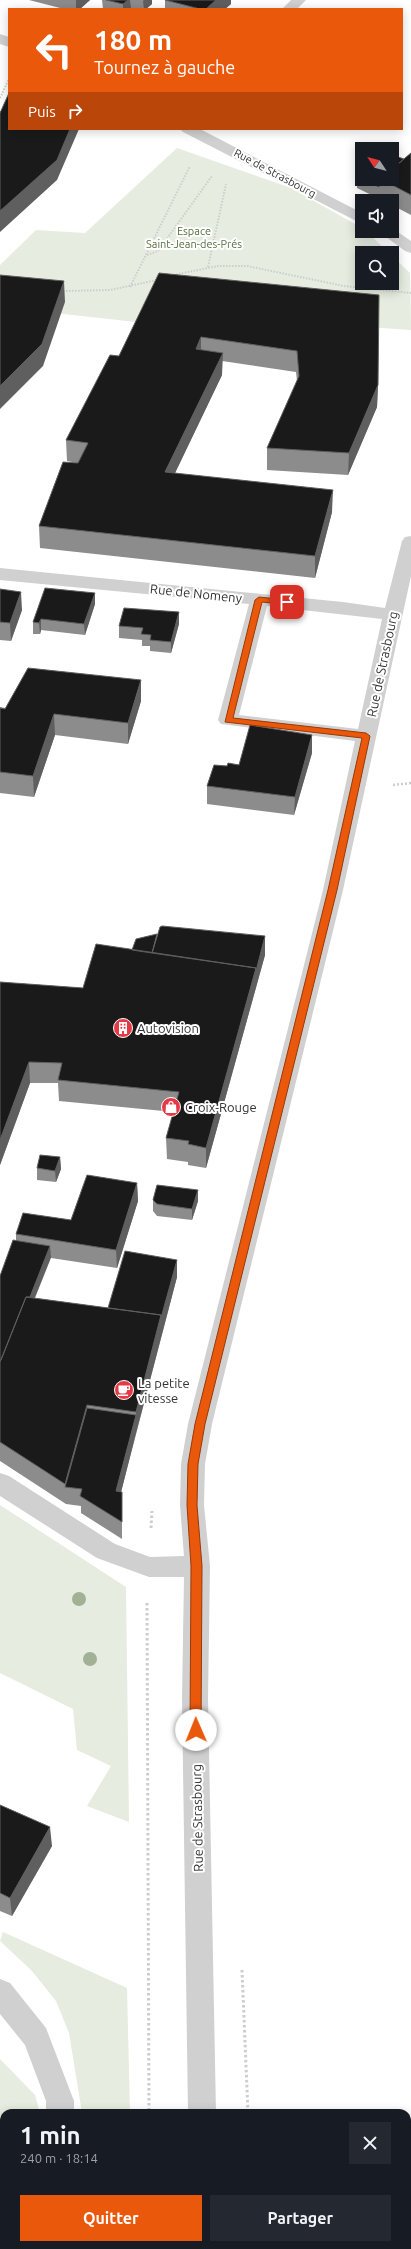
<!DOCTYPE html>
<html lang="fr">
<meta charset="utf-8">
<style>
:root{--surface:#171b24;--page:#242831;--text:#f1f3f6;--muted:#9ea1a6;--accent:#ea580c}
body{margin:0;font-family:Ubuntu,sans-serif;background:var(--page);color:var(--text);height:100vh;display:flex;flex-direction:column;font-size:15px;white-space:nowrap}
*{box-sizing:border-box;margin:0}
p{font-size:13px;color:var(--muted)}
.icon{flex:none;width:22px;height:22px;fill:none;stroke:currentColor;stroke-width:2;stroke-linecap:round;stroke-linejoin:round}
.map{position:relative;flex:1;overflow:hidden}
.sheet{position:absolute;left:0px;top:2109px;width:411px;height:140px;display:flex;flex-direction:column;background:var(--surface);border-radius:12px 12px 0 0;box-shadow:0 2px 10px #0003}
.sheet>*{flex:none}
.banner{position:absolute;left:8px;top:8px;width:395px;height:122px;border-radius:0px;box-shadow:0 2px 10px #0003;background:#ea580c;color:#fff;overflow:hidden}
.needle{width:26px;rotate:306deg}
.buttons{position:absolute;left:355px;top:142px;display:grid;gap:8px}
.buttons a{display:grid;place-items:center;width:44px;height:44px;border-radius:0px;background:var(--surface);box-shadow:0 2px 10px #0003;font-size:20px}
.pin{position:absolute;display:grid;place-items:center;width:34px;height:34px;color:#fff;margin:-17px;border-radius:8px;box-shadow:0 2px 6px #0006}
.me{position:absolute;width:44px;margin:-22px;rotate:359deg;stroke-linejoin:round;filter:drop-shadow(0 0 3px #0008)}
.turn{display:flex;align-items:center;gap:14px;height:84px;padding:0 20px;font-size:18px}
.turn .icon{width:52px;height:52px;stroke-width:2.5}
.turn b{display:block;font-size:28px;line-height:34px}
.then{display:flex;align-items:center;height:38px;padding:0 20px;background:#0003;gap:8px;font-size:15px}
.round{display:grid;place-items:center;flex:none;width:42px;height:42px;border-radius:0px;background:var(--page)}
.summary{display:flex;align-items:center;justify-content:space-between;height:68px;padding:0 20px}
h1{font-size:24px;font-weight:700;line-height:30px}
.cta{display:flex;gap:8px;margin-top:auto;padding:8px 20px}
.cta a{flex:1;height:46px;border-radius:0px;background:var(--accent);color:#fff;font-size:16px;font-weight:700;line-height:46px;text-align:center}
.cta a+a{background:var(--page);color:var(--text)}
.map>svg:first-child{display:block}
.green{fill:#e6ecdf}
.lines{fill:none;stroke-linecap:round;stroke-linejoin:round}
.path-far2{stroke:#cdcdcd;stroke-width:2;stroke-dasharray:1.5 1.5;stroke-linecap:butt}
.path-far1{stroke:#cdcdcd;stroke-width:2.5;stroke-dasharray:2 2;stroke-linecap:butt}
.path{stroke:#cdcdcd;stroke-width:3;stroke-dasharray:2.5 2.5;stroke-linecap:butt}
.service{fill:#d0d0d0;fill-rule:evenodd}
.minor{fill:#d0d0d0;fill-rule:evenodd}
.tree{fill:#a2b095}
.wall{fill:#8c8c8c}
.shaded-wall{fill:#5f5f5f}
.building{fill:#1a1a1a;stroke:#5f5f5f}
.route{fill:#ea580c;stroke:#983908}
.labels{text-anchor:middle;stroke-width:4;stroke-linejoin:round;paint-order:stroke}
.far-street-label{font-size:11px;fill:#333;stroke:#fff}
.far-park-label{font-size:11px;fill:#56703f;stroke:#fff}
.street-label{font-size:13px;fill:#333;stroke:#fff}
.poi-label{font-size:13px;fill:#333;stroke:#fff;text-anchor:start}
</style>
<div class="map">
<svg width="411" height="2249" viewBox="0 0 411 2249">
<rect width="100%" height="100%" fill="#fff"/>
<path class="green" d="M177,148L291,188L362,228V231H366L389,253H362V283H392V256L410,273L411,330L156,312L154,324L0,307V265L36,230L85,233Z
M0,1505L126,1587L129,1822L87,1806L111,1766L77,1750L73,1709L0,1673Z
M3,1932L127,1988L130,2113H82L69,2033L56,2001L32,1971L0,1941Z
M0,2059L35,2095L40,2113H4V2207L0,2205Z"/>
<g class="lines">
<path class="path-far2" d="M0,98L9,79
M147,255L158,251L212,176
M208,267L226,184
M173,275L218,266H247L344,286L411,293
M130,287L190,166
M63,291L110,290L157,280"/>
<path class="path-far1" d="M393,785L411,783"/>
<path class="path" d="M151,1528L152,1511
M147,1603L149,2113
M242,1970L248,2113
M150,2245V2249
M254,2245V2249"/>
<path class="service" d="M0,1979L10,1983L46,2028L74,2101V2113H46V2101L25,2045L0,2014Z
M46,2245H76V2249H46Z"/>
<path class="minor" d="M291,0H306L297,9H282Z
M0,34L9,37V47L0,44Z
M180,129H200L362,213V224L183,132Z
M392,228L411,241V253L405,251L378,231H392Z
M411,536V576L343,890L212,1424L205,1464L204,1505L210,1566L208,1698L216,2113H188L182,1698L184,1577H149L97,1558L0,1496V1473L9,1476L115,1544L150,1557L184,1556L180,1505L181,1464L188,1424L323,890L355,741L221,724L218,720L249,604L0,580V568L343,602L385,608L402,541L405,537ZM267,606L382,619L358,729L239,715Z
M189,2245H219V2249H189Z"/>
</g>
<g class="tree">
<circle cx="79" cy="1599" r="7"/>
<circle cx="90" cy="1659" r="7"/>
</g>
<path class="wall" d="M29,0H90L80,9H64Z
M102,0H152V4L146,9H135L131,8L129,9H103Z
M165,0H231V4L225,9H165Z
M411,153V215L392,205V201H384L357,188V177L362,179H392L404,159Z
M159,273L378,385L377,407L348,475L267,470V448L297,381L296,372L222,361V375L175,473L332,512L315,578L40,548L39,526L77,463L67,461L66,440L119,356Z
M0,589L22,610L11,641L0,640Z
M95,593V604L85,635L41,630L40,634H33V622Z
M179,612V624L171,653L150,651V646H142V640L119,638V626Z
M141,701L128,744L55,735L34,797L0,793V707L5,708Z
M312,753L294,815L207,804V786L227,766Z
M265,936V955L206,1168L188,1165V1162L167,1159L166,1138L174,1112L59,1101L58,1083H30L0,1165V982L83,988L132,950Z
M60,1157L61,1169L56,1182L37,1180V1168Z
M137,1183L138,1201L117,1268L51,1258L35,1298L108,1308L177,1260V1277L121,1492L122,1509V1539L81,1513V1506L66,1504L0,1461V1276L16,1241V1234L71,1220Z
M153,1200L198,1201L192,1220L157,1216L153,1211Z
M0,1805L52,1846L12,1916L0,1911Z"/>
<path class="shaded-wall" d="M76,0H90L80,9H76Z
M128,0H130L131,8L129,9H123V4Z
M144,0H152V4L146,9H144L143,1Z
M216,0H231V4L225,9H206Z
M70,129H79L57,180L0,232V211Z
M64,281L65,302L43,366L0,409V386Z
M201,337V358L196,349Z
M223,353L222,375L165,494V472Z
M378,385L377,407L348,475L349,453Z
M333,490L332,512L315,578V556Z
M21,592L22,610L11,641L10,623Z
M95,593V604L85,635L84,624Z
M179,612V624L171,653V642Z
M41,619V630L40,634L39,623Z
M141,680V701L128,744V723Z
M54,714L55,735L34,797L33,776Z
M312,735V753L294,815L295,797Z
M265,936V955L206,1168V1148L256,968Z
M29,1062L30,1083L0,1165V1140Z
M60,1157L61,1169L56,1182L55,1171Z
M137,1183L138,1201L117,1268L116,1250Z
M198,1190V1201L192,1220V1209Z
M50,1246L51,1257L5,1372V1361Z
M177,1260V1277L136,1433V1412L161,1315Z
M87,1405L88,1425L65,1487V1484Z
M136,1415V1433L117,1508L116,1491Z
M50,1827L52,1846L12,1916L10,1898Z
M4,2217V2238L0,2246V2225Z"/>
<path class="building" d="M106,0H128L123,4Z
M165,0H216L206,9H200Z
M9,93V129H70L57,160L0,211V113Z
M411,153V195L381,179H392V169Z
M392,155L404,159L392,169Z
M362,173V179H380L379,187L357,177Z
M159,273L379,295L378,385L349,453L267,448L299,376L297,351L201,337L196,349L223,353L165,472L333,490L315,556L39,526L63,462L78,463L88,443L66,440L110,355L119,356Z
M0,275L64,281L42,344L0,386Z
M45,588L95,593L84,624L41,619L39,623L33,622Z
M0,589L21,592L10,623L0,622Z
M124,608L179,612L171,642L150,640L151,635L141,634L143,628L119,626Z
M28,668L141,680L128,723L54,714L33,776L0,772V708L5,709Z
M250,725L312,735L295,797L207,786L214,765L227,766L228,763L239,765Z
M162,926L265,936L256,971V968L152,953L160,927Z
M157,934L152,953L132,950L136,939Z
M96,944L256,968L206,1148L188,1144L189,1141L166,1138L179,1092L58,1080L62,1063L29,1062L0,1140V982L83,988Z
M40,1155L60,1157L55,1171L37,1168Z
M87,1175L137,1183L116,1250L16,1234L23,1213L71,1220Z
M157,1185L198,1190L192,1209L157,1204L153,1200Z
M13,1240L50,1246L30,1297H26L1,1360H0V1276Z
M125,1251L177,1260L161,1318V1315L108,1308Z
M26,1297L161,1315L136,1412L87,1405L65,1484L0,1442V1362Z
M87,1408L136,1415L116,1491L122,1492V1522L80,1496L82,1489L65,1487Z
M0,1805L50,1827L10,1898L0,1893Z
M0,2195L4,2196V2217L0,2225Z"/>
<path class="route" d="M259,597L287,600L291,602L287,605L262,602L233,718L366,733L370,736L337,890L205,1424L198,1464L197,1505L202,1566L201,1730L196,1735L190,1730L191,1566L187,1505L188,1464L195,1424L328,890L362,738L225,722L255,600Z"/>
<defs>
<symbol id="building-disc" viewBox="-11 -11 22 22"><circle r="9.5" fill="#e63946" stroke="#fff"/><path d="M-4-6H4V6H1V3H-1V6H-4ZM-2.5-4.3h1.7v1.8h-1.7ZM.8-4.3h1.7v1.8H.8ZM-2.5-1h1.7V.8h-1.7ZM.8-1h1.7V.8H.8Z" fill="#fff"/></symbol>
<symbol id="shop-disc" viewBox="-11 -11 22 22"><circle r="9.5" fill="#e63946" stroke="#fff"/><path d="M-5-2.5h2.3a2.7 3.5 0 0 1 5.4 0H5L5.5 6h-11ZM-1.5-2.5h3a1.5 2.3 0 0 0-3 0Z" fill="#fff"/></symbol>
<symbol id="cafe-disc" viewBox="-11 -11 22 22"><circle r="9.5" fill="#e63946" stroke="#fff"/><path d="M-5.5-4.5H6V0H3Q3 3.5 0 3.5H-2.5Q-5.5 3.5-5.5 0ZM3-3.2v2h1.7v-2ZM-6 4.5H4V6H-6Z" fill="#fff"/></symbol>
</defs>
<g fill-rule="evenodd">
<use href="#building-disc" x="112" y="1017" width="22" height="22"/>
<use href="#shop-disc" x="160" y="1096" width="22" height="22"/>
<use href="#cafe-disc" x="113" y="1379" width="22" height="22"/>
</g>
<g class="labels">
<g class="far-street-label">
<text transform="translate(275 173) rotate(28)" y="4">Rue de Strasbourg</text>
</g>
<g class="far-park-label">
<text x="194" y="235">Espace<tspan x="194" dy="13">Saint-Jean-des-Prés</tspan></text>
</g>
<g class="street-label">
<text transform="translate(196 593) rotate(6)" y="5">Rue de Nomeny</text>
<text transform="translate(382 664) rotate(-78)" y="5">Rue de Strasbourg</text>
<text transform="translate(197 1818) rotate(-91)" y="5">Rue de Strasbourg</text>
</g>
<g class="poi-label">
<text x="137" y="1033">Autovision</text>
<text x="185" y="1112">Croix-Rouge</text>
<text x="138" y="1388">La petite<tspan x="138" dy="15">vitesse</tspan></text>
</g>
</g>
</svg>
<div class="buttons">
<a><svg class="needle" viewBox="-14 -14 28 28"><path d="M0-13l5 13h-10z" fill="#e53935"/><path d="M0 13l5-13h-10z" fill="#9ea1a6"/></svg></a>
<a><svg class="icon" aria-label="sound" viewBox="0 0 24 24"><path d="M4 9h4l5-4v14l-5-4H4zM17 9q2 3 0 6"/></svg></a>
<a><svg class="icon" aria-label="search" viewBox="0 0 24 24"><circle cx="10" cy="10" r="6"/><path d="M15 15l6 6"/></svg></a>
</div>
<div class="pin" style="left:287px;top:602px;background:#d93025"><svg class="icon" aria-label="arrive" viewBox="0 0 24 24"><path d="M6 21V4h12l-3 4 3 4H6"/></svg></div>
<svg class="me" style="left:196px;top:1730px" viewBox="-20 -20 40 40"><circle r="19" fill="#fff"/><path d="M0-13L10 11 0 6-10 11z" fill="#ea580c"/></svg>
<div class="banner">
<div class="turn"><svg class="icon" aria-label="left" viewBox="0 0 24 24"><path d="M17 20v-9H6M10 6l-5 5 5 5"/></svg><div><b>180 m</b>Tournez à gauche</div></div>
<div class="then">Puis<svg class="icon" aria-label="right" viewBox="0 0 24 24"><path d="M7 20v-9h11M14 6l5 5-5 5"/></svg></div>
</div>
<section class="sheet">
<div class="summary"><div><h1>1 min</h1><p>240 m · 18:14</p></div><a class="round"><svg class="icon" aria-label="close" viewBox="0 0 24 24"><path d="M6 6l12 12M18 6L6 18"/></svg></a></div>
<div class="cta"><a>Quitter</a><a>Partager</a></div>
</section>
</div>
